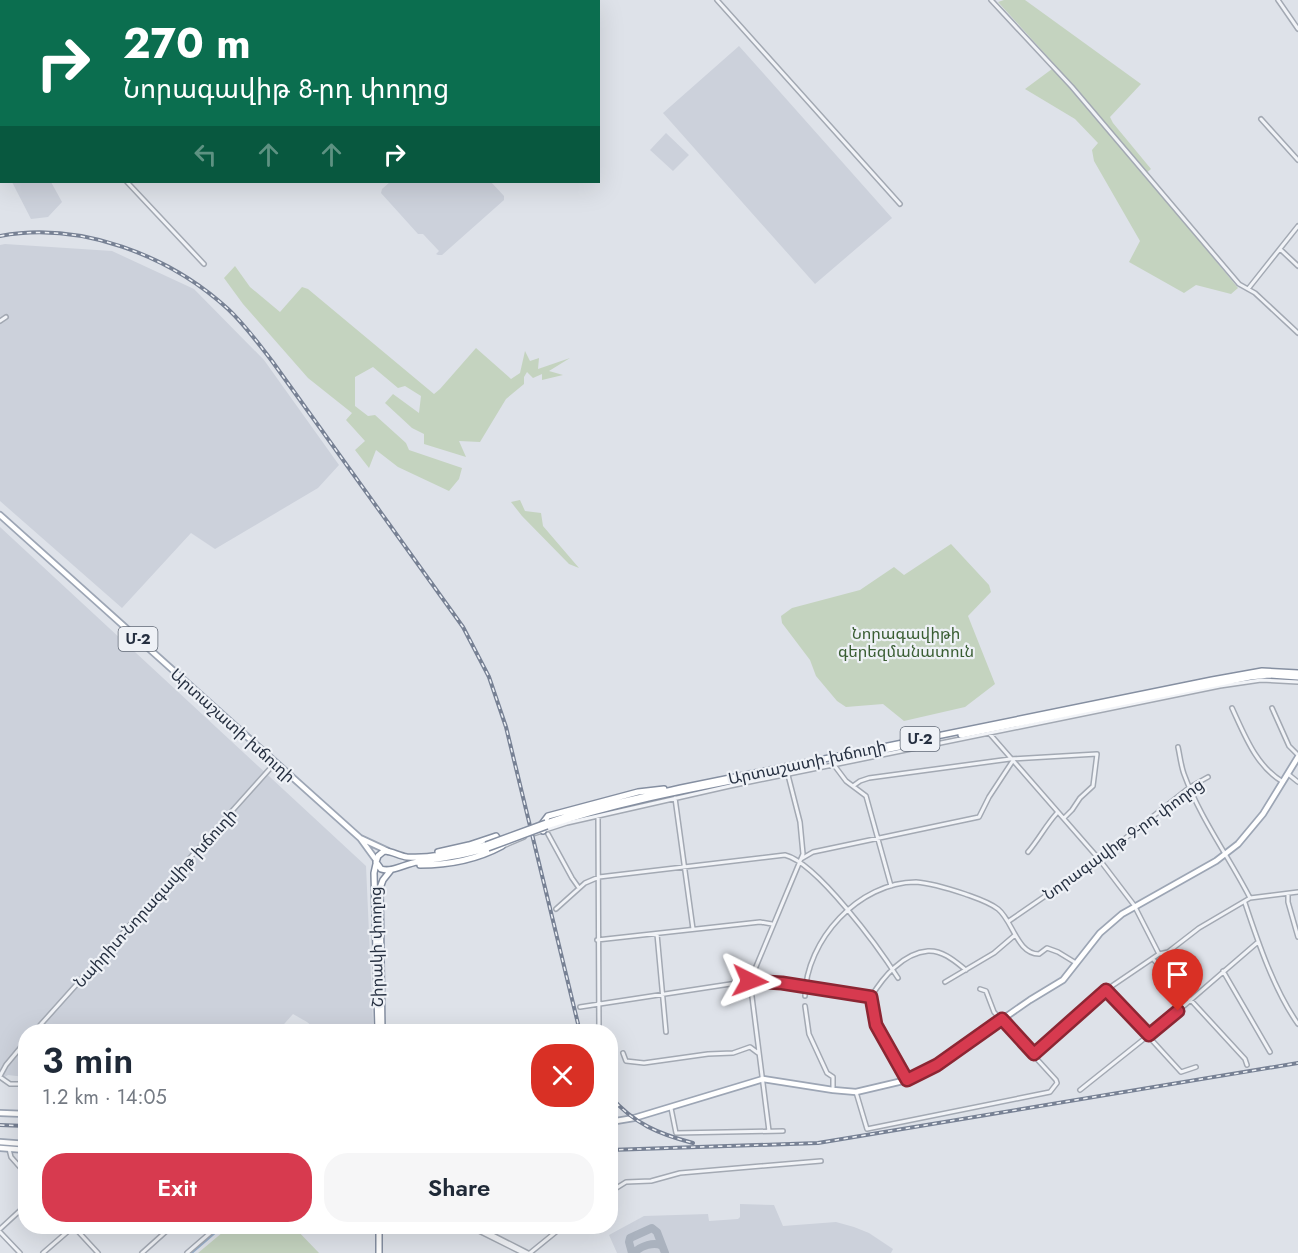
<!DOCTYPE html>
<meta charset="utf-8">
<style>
:root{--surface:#fff;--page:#f6f6f7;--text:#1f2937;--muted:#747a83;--accent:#d73a4f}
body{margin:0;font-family:Jost,"Noto Sans Armenian",sans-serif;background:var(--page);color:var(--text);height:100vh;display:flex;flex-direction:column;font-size:22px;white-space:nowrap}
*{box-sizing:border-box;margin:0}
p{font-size:20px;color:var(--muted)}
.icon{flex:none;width:33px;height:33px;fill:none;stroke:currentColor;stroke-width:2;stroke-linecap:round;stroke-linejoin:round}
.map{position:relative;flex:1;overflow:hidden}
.side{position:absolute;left:18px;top:1024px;width:600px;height:210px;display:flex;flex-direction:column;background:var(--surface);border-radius:24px;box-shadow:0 6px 24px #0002}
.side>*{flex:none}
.hud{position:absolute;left:0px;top:0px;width:600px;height:183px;box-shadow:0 6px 24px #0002;background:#0b6e4f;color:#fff;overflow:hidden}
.pin{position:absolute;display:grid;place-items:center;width:51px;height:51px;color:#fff;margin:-62px -26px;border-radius:50% 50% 50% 0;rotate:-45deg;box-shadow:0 0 6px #0007}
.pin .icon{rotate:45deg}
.me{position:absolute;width:66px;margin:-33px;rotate:93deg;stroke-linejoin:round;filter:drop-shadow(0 0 4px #0008)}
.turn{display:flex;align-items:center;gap:21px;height:126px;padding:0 24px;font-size:27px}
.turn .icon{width:78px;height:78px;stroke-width:2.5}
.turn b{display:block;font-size:42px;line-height:51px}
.lanes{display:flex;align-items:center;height:57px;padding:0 24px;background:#0003;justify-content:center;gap:30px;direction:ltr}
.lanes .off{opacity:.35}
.round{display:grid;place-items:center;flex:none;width:63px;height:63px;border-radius:24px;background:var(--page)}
.headline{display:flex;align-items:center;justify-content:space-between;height:102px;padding:0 24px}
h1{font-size:36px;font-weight:600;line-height:45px}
.cta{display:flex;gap:12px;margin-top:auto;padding:12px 24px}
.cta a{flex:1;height:69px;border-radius:24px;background:var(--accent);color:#fff;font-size:24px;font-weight:600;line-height:69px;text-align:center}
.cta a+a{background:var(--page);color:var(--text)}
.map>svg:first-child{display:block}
.built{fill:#ccd1db}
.green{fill:#c4d3bf}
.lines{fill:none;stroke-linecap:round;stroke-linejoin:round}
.canal{stroke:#96afcc;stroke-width:3}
.taxiway{stroke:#aab2be;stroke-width:8}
.minor-casing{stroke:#a3a9b3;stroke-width:6}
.major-casing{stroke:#9da6b5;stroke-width:8}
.highway-casing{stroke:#858fa1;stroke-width:8}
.minor{stroke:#f1f3f7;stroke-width:3}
.major{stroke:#fff;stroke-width:4.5}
.highway{stroke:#fff;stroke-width:5}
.rail-casing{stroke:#778194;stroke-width:4}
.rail{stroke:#eef1f6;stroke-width:1.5;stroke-dasharray:4.5;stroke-linecap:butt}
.highway-bridge-casing{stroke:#858fa1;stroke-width:8;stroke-linecap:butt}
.highway-bridge{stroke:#fff;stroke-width:5}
.route-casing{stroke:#8c2633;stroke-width:15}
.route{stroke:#d73a4f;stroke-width:10}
.labels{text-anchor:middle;stroke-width:4.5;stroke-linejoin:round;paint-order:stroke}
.shield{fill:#eef1f6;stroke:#626a77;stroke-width:1.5}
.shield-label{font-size:15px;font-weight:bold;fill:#263041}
.park-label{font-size:16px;fill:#3a5e33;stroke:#eef1f6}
.street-label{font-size:16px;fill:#263041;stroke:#eef1f6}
</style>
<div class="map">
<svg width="1298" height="1253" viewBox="0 0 1298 1253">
<rect width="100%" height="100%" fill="#dee2e9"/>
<path class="built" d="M739,46L892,218L815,284L663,113Z
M666,133L689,155L673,171L650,150Z
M12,182H51L62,202L48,217L31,219Z
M390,182H491L504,196V200L442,255H438L436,254L439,251L423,234H418L381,193L382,189Z
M5,244L112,251L194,289L264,360L339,465L318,488L215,549L191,533L122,608L0,501V245Z
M0,527L366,866L373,1022L372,1032H319L307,1022L293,1014L277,1032H26L25,1077L8,1075L0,1080Z
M740,1204L774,1205L783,1226L836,1222L854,1227L869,1233L893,1249L891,1253H617L609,1235L644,1216L708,1214L709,1221L738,1219L740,1217Z"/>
<path class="green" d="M1004,0H1025L1141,84L1110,117L1113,123L1151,169L1145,174L1238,288L1231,294L1196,285L1184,293L1129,262L1140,241L1094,161L1092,150L1098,143L1075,119L1025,89L1056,66L998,2Z
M235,266L250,287L280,312L302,287L308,289L434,394L440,389L476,348L511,379L520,373L525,351L530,361L539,358L538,369L570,358L549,371L563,375L542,380V374L533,378L527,372L524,377V384L506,399L480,442L459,441L466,457L424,444V434L412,428L385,403L393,394L419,413L421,396L405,386L398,388L373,367L355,377V406L368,416L375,415L406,443L409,450L462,468L459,479L449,491L398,467L376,450L369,468L355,450L365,441L346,420L352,413L308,378L243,304L224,278Z
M520,500L525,511L541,513L543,526L579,568L569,564L522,516L511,502Z
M951,544L989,585L991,592L968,616L995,684L965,707L904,721L883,704L846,707L837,701L816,676L810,660L782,623L781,616L792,608L860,590L894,567L904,575Z
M229,1227H294L319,1253H198Z"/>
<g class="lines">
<path class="canal" d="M191,1253L221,1227"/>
<path class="taxiway" d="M632,1253L629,1242L630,1238L652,1228L657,1232L665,1253
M634,1253C640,1246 655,1241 662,1246"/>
<defs>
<path id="minor" d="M185,0L186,2
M717,0L900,204
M991,0L1072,87L1239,284L1255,293L1298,333
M1278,0L1298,29
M20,2L21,0
M529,2L530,0
M0,19L2,18
M0,44L2,46
M1261,119L1298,160
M127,182L204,264
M1280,249L1298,266
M1248,289L1298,226
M0,321L6,317
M1232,708C1245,736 1256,766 1283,782
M1272,708L1289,746L1298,755
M989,733L1099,859L1134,905L1159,954
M1178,747C1180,756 1181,766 1184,774C1200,818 1229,857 1250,898
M834,765L846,781L866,796L891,886
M1288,774L1298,782
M853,786L860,781L869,778L1010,759L1097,754L1093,786L1080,798L1072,810L1064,818
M675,798L693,929
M598,816L599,1032
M533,834L567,823L730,786L1220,686L1261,680L1298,682
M548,834L572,878L579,888
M503,846L524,837
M1028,852C1039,839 1046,825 1057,813
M801,859L813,852L979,817L989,797L1012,762
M1288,894V902L1298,937
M1245,903C1258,942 1274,990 1298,1024
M556,909L585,883L599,877L785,855C817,863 879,948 898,978
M1009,921L1099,859L1190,787L1208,777
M657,934L666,1032
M597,940L760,922L772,924
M1153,959L1245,1059L1247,1065
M1223,971L1270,1052
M945,982L994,953L1015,935
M1106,990L1181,1072L1196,1067
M805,996C806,940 859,882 916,882C931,883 950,889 965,894C976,898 989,902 998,909C1013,921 1017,954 1039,954L1047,948L1058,952L1076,963
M805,1006L809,1034L827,1073L833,1077V1090
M580,1007L750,981L782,983L871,997
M34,1032L275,763
M623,1053L626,1061L644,1063L708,1054L733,1053L750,1047L758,1053
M1034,1054L1106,990L1159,954L1168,952L1199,928L1250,898L1298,892
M0,1076L6,1065L26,1041
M0,1077L10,1084H26
M907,1080L876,1025L871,997C883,977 903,953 928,951C943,950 956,962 966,970
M1080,1090L1164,1023L1258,942
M856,1092L867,1129L1050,1092L1057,1083L1056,1080L994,1012L986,991L980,989
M671,1108L676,1133L783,1131
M769,1131L750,981L803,854L800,822L788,775
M9,1149L11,1157L26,1174
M610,1192L626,1182L651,1181L680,1173L821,1161
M74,1227L98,1253
M204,1227L210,1233
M471,1227L523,1253
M477,1227L528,1253
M0,1229L26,1205
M0,1232L20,1253
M43,1253L73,1227
M142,1253L171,1227
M187,1253L217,1227
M530,1253L562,1227"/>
<path id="major" d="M0,515L360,838L376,860
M360,838L388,851
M0,1113L26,1114
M610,1122L634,1118L763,1079L833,1090L856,1092L907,1080L925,1073L1030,1000L1063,980L1100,933L1122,914L1216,861L1238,844L1263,814L1298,757
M0,1142L26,1144
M0,1148L26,1150"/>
<path id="highway" d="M961,735L1250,677L1269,675L1298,677
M841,759L923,742
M546,823L582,811L681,788L1212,680L1262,671L1298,673
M547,826C632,797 723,784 811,765
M543,831L542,824L548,816L638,792L664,789
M486,845C460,851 433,859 407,857C399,856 392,851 384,851L378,856L376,862L381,869C392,873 406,863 418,862C442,858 465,856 488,848
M376,864L374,873L378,1032
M420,865C449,865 476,860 502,846L496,836L469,845L438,852
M382,1032L380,888L383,880L391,870
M379,1227V1253"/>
</defs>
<use href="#minor" class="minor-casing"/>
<use href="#major" class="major-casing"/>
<use href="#highway" class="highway-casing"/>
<use href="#minor" class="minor"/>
<use href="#major" class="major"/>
<use href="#highway" class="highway"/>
<defs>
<path id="rail" d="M0,236C80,221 169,255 228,309C245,325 258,343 272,361L463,627L489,677L506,727L580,1032
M610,1096C634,1124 659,1134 693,1143
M0,1125L26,1126
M610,1150L818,1143L1298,1063"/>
</defs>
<use href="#rail" class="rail-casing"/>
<use href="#rail" class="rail"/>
<defs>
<path id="highway-bridge" d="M486,845L546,823
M488,848L547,826"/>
</defs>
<use href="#highway-bridge" class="highway-bridge-casing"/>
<use href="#highway-bridge" class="highway-bridge"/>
</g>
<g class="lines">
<defs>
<path id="route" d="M750,981L782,983L871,997L876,1025L907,1080L937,1065L1002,1019L1034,1054L1106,990L1149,1035L1178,1011"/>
</defs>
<use href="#route" class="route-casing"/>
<use href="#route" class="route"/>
</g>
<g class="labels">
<g class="shield">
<rect x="118.5" y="627" width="39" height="24" rx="4.5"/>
<rect x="900.5" y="727" width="39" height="24" rx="4.5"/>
</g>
<g class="shield-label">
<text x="138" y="644">Մ-2</text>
<text x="920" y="744">Մ-2</text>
</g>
<g class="park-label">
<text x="906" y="639">Նորագավիթի<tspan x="906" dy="18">գերեզմանատուն</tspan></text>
</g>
<g class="street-label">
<text transform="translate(233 725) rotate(42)" y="6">Արտաշատի խճուղի</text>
<text transform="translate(807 762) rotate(-12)" y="6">Արտաշատի խճուղի</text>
<text transform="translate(1123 839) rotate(-36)" y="6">Նորագավիթ 9-րդ փողոց</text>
<text transform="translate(155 898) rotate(-48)" y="6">Նաիրիտ-Նորագավիթ խճուղի</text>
<text transform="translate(376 947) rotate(-91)" y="6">Շիրակի փողոց</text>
</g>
</g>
</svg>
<div class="pin" style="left:1178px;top:1011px;background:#d93025"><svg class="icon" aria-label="arrive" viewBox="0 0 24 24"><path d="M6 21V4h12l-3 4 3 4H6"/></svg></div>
<svg class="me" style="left:750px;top:981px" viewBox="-20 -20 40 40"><path d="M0-17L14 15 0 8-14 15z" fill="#d73a4f" stroke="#fff" stroke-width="4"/></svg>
<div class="hud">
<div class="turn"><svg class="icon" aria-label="right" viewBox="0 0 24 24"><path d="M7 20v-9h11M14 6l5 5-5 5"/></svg><div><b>270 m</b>Նորագավիթ 8-րդ փողոց</div></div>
<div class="lanes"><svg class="icon off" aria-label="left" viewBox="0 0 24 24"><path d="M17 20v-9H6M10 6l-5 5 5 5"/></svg><svg class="icon off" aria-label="ahead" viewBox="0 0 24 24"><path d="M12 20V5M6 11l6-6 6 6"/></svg><svg class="icon off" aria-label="ahead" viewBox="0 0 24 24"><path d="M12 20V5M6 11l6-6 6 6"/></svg><svg class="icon" aria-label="right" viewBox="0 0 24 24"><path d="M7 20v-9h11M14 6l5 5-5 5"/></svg></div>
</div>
<section class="side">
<div class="headline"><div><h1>3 min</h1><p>1.2 km · 14:05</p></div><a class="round" style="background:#d93025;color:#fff"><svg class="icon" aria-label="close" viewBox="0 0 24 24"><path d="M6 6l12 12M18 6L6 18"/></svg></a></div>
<div class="cta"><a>Exit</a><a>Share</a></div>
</section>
</div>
